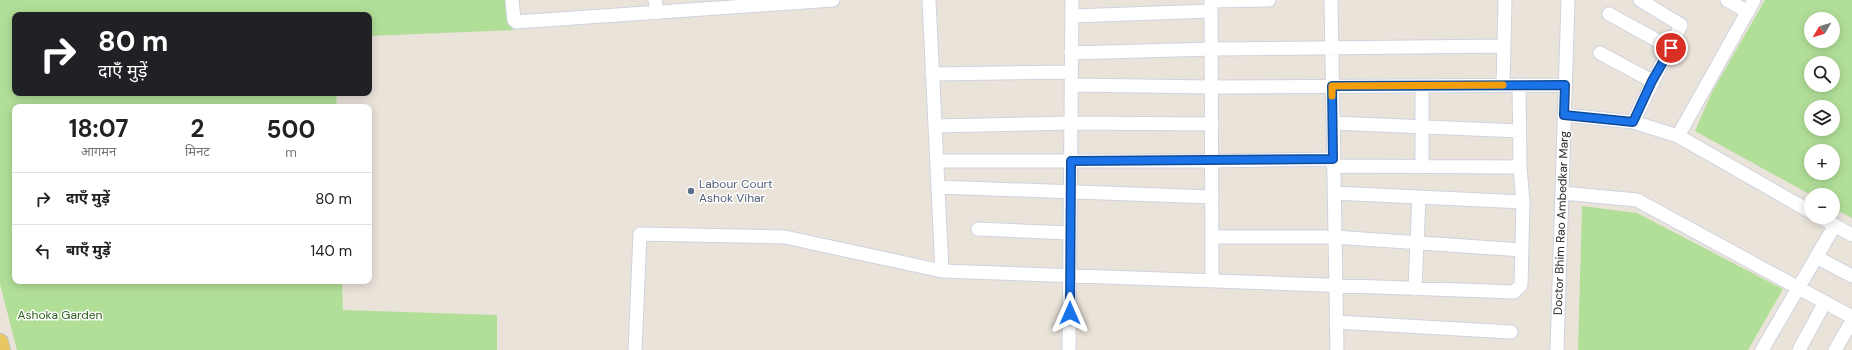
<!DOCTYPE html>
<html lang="hi">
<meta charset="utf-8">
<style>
:root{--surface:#fff;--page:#f2f2f2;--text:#222;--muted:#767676;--line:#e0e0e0}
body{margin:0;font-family:"DM Sans","Noto Sans Devanagari",sans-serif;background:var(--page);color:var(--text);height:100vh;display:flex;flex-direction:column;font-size:15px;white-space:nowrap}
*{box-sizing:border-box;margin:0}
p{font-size:13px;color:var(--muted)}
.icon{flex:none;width:22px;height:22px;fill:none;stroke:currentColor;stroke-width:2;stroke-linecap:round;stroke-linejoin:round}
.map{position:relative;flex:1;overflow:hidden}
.sheet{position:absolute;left:12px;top:104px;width:360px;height:180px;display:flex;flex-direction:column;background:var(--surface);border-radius:8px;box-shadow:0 2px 10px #0003}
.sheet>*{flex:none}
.hud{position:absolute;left:12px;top:12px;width:360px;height:84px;border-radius:8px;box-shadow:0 2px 10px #0003;background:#202124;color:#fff;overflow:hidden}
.needle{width:26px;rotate:232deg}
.tools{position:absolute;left:1804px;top:12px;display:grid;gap:8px}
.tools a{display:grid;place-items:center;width:36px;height:36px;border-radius:50%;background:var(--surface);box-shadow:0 2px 10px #0003;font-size:20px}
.pin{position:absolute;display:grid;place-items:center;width:34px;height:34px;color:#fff;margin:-17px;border:2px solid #fff;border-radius:50%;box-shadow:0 1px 4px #0007}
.me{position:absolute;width:44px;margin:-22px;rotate:0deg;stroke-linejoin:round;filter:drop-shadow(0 0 3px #0008)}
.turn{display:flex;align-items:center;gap:14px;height:84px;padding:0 20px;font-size:18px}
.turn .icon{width:52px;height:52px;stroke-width:2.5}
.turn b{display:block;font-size:28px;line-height:34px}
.eta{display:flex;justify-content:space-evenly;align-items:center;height:68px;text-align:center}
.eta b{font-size:24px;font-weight:700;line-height:28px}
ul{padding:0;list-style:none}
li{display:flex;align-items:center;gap:12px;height:52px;padding:0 20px;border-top:1px solid var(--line)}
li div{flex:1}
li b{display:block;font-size:15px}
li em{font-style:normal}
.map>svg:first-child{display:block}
.green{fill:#b1df98;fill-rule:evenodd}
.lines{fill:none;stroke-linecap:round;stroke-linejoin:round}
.minor-casing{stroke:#cfd3e0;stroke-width:15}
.major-casing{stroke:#c3c3c3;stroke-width:18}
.minor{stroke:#fff;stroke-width:13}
.major{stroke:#e9c760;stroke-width:16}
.route-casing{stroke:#114b97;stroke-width:10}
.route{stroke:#1a73e8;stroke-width:7}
.slow{stroke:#f59e0b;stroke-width:7}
.service-dot{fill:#5c6f8a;stroke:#fff;stroke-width:1.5}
.labels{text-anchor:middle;stroke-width:3;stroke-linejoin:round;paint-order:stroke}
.service-label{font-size:12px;fill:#4e5e75;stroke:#fff;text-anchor:start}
.street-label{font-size:12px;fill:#282828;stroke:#fff}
.park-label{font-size:12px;fill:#2c601c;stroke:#fff}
</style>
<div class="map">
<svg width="1852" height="350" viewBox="0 0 1852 350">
<rect width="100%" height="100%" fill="#eae3da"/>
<path class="green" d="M0,0H510L514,30L369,36V15H15V93H336L337,107H15V281H342L343,310L497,315V350H17L0,284Z
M1765,0H1852V218L1833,208V195H1811L1695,131L1712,92ZM1811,19H1833V41H1811ZM1811,63H1833V85H1811ZM1811,107H1833V129H1811ZM1811,151H1833V173H1811Z
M1582,206L1637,213L1783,289L1748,350H1578Z"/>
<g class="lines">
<defs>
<path id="minor" d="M512,0L514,20L516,22L833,0
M655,0L657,13
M929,0L942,271
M1211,0L1212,280
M1331,0L1337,350
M1727,0L1748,12
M1211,1L1269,0
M1609,14L1671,48
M1072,16L1211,11
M1071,53L1212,49L1504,46
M1600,53L1652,81
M932,74L1071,72
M1071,85L1212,87L1565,85
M1503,85L1505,0
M1422,86V166
M1564,115L1633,122L1678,136L1811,212
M1633,122L1681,25L1640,0
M1333,123L1519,131
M935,126L1071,123L1212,124
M1678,136L1754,0
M937,161H1213L1333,159
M1333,166L1520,167
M938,187L1212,197
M1334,193L1523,202
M1562,193L1637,200L1852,317
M1820,217L1852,235
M978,229L1070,233
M1212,237H1334L1522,250
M1816,257L1852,276
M1415,289L1419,197
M1336,322L1511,332
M635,350L640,234L785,237L942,271L1514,292L1521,285L1523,202L1520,167L1519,85
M1069,350L1072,0
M1557,350L1568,0
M1762,350L1835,225
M1799,350L1825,302
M1835,350L1852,321"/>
<path id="major" d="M0,342L2,350"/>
</defs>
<use href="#minor" class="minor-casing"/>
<use href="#major" class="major-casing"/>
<use href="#minor" class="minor"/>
<use href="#major" class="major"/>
</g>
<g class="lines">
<defs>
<path id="route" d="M1070,313L1071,161L1333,159L1332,86L1565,85L1564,115L1633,122L1652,81L1671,48"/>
</defs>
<use href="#route" class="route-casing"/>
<use href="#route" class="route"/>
<path class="slow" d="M1332,96V86L1503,85"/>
</g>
<circle class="service-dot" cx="691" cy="191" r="4"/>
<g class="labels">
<g class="service-label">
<text x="699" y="188">Labour Court<tspan x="699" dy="14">Ashok Vihar</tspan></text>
</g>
<g class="street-label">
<text transform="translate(1561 223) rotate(-88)" y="4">Doctor Bhim Rao Ambedkar Marg</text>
</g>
<g class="park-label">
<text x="60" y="319">Ashoka Garden</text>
</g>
</g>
</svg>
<div class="tools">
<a><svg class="needle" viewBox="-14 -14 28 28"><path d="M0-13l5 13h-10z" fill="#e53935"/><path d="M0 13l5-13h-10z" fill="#767676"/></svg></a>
<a><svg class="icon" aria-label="search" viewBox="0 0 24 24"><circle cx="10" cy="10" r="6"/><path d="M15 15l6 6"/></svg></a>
<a><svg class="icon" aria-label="layers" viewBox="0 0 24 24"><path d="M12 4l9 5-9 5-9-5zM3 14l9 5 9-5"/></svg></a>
<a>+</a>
<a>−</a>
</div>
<div class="pin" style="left:1671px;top:48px;background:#d93025"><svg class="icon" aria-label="arrive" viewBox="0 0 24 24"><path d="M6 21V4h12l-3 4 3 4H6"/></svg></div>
<svg class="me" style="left:1070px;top:313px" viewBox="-20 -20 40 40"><path d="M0-17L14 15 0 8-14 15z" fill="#1a73e8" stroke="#fff" stroke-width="4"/></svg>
<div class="hud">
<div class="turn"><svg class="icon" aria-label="right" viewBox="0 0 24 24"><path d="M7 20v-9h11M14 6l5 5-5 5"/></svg><div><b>80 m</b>दाएँ मुड़ें</div></div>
</div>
<section class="sheet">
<div class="eta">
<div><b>18:07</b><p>आगमन</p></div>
<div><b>2</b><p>मिनट</p></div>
<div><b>500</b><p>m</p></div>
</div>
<ul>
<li><svg class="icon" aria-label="right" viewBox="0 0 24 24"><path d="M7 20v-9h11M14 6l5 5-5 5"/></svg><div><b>दाएँ मुड़ें</b></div><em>80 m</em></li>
<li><svg class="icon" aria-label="left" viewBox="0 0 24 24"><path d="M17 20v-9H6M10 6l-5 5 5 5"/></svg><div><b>बाएँ मुड़ें</b></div><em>140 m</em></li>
</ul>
</section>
</div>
